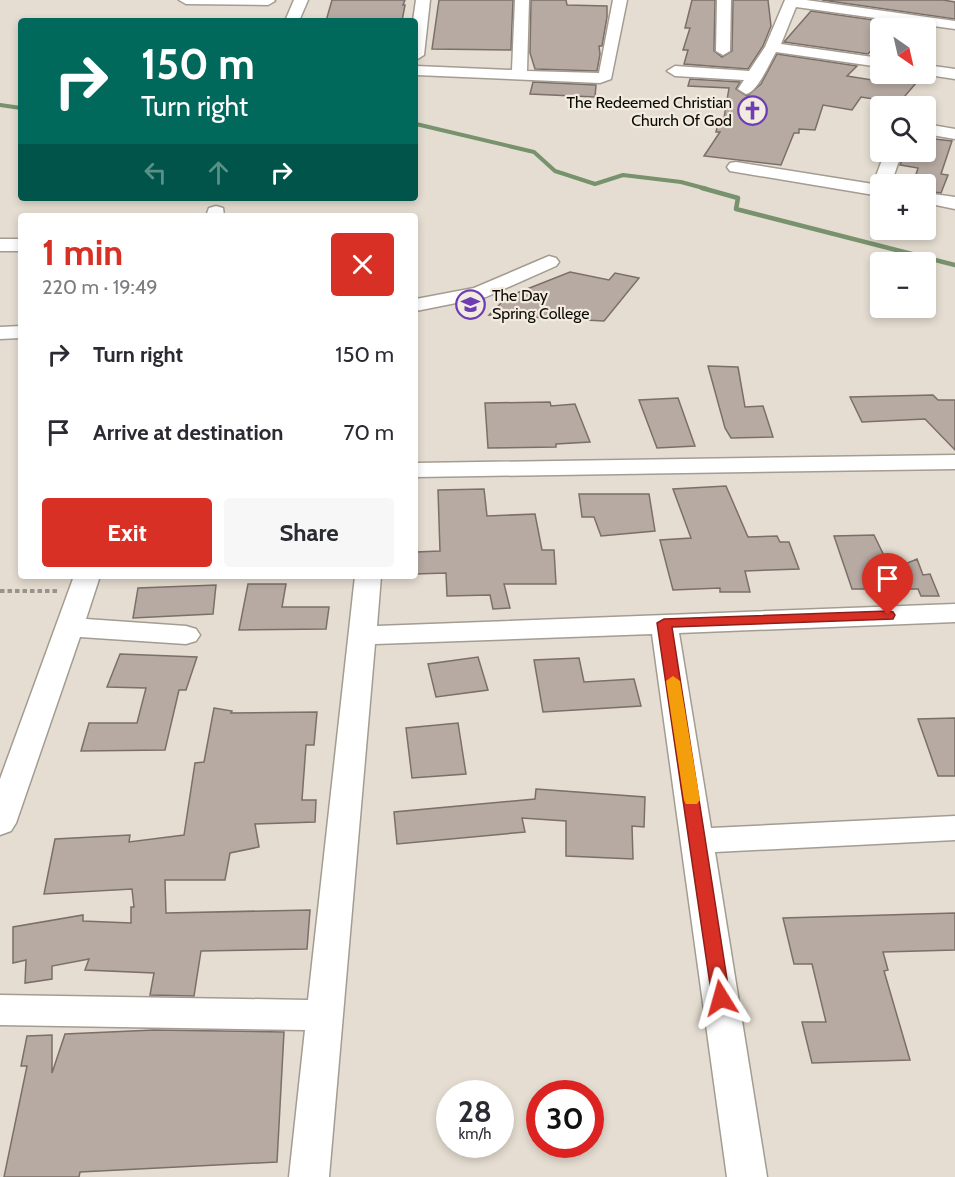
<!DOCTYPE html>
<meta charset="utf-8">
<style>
:root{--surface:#fff;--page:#f7f7f7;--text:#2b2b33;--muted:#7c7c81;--accent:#d93025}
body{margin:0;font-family:Cabin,sans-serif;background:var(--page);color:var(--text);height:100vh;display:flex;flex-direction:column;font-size:22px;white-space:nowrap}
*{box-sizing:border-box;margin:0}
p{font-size:20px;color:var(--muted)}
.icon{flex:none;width:33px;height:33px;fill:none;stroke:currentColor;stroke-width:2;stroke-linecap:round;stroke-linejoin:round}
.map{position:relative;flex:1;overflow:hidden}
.sheet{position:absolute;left:18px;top:213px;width:400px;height:366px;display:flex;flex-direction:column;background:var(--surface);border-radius:6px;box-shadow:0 3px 9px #0003}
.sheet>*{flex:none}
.banner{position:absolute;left:18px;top:18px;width:400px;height:183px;border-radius:6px;box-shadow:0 3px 9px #0003;background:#00695c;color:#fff;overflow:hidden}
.needle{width:39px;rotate:146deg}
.controls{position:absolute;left:870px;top:18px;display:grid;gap:12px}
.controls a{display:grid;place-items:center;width:66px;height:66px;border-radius:6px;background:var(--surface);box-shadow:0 3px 9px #0003;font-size:30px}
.speed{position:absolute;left:436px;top:1080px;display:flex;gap:12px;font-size:30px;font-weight:700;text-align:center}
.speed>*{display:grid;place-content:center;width:78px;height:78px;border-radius:50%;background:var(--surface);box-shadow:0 3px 9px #0003;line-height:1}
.speed small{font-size:15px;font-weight:400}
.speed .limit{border:9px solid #d22;background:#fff;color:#111}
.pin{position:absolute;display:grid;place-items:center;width:51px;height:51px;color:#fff;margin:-62px -26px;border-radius:50% 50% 50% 0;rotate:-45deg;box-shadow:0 0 6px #0007}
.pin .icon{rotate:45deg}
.me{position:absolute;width:66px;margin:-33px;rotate:352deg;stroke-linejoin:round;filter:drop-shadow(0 0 4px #0008)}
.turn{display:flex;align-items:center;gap:21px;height:126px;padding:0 24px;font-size:27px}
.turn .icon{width:78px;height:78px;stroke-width:2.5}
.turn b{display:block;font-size:42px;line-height:51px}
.lanes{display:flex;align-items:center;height:57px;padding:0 24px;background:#0003;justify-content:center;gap:30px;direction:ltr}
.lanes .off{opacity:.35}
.round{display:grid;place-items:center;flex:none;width:63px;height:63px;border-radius:6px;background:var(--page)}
.summary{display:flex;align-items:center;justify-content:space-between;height:102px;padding:0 24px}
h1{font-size:36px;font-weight:700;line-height:45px;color:var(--accent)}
.action{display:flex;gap:12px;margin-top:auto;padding:12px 24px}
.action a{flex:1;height:69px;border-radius:6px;background:var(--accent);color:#fff;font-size:24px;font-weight:700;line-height:69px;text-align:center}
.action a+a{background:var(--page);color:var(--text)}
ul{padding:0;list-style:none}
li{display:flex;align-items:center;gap:18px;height:78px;padding:0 24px}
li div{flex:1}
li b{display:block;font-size:22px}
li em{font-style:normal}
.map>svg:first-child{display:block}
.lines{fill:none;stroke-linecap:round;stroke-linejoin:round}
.stream-far1{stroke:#77926c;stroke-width:4}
.stream{stroke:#77926c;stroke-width:4.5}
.building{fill:#b7aaa3;stroke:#7b6f68;stroke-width:1.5}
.minor-casing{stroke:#a39c91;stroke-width:3}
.path{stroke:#99938a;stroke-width:4;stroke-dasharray:4.5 3;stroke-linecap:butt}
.minor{fill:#fff;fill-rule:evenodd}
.route{fill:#d93025;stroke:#8d1f18;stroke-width:1.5}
.slow{fill:#f59e0b}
.labels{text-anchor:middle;stroke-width:4.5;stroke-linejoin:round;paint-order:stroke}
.far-poi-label{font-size:16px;fill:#0d0b07;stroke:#f2ebdf;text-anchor:end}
</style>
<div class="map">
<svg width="955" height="1177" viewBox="0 0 955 1177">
<rect width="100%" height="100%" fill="#e5ddd1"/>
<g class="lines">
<path class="stream-far1" d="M0,105L21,108
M416,124L534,152L555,171L595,184L623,175L681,182L707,189"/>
<path class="stream" d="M702,188L738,198L736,209L955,265"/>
</g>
<path class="building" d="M332,0H405L403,5H405L402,21H326Z
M439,0H513L511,50L432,49Z
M531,0H566L567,5L607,6V17L602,46H599L600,54L597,71L535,69L530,53Z
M692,0H715L714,51L722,57L732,51L733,0H768L771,26L763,46L748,69L684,64L688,50H683L690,28H685Z
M822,0H943L955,2V19Z
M811,11L908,25L907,28H880V41L868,54L784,42Z
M777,54L857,66L847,76L891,83L899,74L922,76L899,103L861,97L852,110L823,105L815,130L799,129V133H794L781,165L704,156L720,132H716L719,118H724L729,88L688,86L690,79L740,82L736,89L747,96L761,84Z
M533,82L596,85L595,97L530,94Z
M926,138L952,141L941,174L948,175L941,193L926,191V184H913L918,168L900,165L906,152H926Z
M570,272L609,280L615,273L639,278L604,321L489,315L505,299L510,300L517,293Z
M708,366L738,367L745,407L763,406L773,437L731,438L725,428Z
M933,395L938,400H955V450L925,419L862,422L850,397Z
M678,398L695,446L657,448L639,400Z
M550,402L551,406L575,404L590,442L556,444V447L488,448L485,403Z
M726,486L748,537L777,536L780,542H789L799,569L745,571L750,592H720V588L673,590L660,540L691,538L673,489Z
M484,489L487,516L535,514L542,550H554L556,584H504L510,608L493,609L490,595L447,596L446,573L416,574V552L440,551L438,490Z
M579,494H649L655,531L601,536L594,517H582Z
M874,535L891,570L917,559L923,575L930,574L939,596H921L918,589H852L834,536Z
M248,584H286L282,607H329L326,629L239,630Z
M216,585L213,614L133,618L138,588Z
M120,654L197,657L186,690H179L165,750L81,751L89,723H137L146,688L107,687Z
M478,657L488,690L436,697L428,664Z
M579,658L584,682L634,679L641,706L543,712L534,660Z
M214,708L232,711L231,713L317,712L314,745H306L302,800H316L315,822L255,824L259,847L230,853L225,880H165L166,913L310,910L307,949L201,951L194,996L150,995L154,973L85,970L89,959L52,966V979L25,983L26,960L13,963V927L83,915V921L131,923V907H134L132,889L44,894L55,839L130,835L129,842L184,835L195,763L204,762Z
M955,718V776H938L918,719Z
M458,723L466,774L412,778L406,728Z
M536,789L645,797L644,827L632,826L633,859L566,856V821L522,818L525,832L397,844L394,812L535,799Z
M955,913V950L883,952L888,970L884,971L910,1060L812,1063L802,1022H826L812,964H794L783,918Z
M154,1030L284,1032L277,1162L80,1172L79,1177H4L27,1066H21L27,1036L52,1035V1073L65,1034Z"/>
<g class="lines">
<defs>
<path id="minor" d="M179,0H274L275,1L268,5L186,4Z
M294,0H308L299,21H285Z
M416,0H430L424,55L416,60V21H413Z
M515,0H529L527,71L599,73L613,0H627L611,79L600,83L416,75V66L512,70Z
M717,0H731L730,51L723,55L716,51Z
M785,0H806L955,21V29L796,7L781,44L880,58V67L776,52C769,64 758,91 746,94L738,89L744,80L675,76L667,71L675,66L749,71L765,47Z
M926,65L955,69V79L922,74H926Z
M926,124L955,129V139L926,134Z
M885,152H902L891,184H880V196L730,171L727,167L730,163L736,162L873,184Z
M926,193L955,197V209L926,203Z
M216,206L223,208L224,216H206L209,208Z
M0,239H21V251H0Z
M549,256L556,258L559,262L556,266L486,297L416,311V299L474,288Z
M21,326V338L0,339V327Z
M955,455V469L416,477V463Z
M74,576H100L86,619L186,626L196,629L200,635L196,641L186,644L80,637L16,823L11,831L0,835V779Z
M355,576H381L377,626L955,604V622L679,633L711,828L955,816V840L715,852L767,1177H727L652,634L375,644L329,1177H289L305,1030L0,1025V995L308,1000Z"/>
</defs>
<use href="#minor" class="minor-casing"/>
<path class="path" d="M0,591H60"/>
<use href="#minor" class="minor"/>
</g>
<path class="route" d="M888,611L893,612L895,615L893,619L672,627L730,998L727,1003L721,1005L714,1003L712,998L657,623L664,619Z"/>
<path class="slow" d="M673,676L680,681L700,800L697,804H686L684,800L666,681Z"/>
<defs>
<symbol id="church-ring" viewBox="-11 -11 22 22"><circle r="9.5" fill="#f2ebdf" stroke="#6e3db5" stroke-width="1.5"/><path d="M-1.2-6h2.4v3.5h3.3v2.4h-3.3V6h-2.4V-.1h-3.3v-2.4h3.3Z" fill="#6e3db5"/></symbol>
<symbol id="school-ring" viewBox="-11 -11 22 22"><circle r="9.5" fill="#f2ebdf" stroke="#6e3db5" stroke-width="1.5"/><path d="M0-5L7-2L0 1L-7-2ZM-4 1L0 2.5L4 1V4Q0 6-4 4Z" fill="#6e3db5"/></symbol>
</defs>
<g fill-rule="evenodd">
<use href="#church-ring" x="736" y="94" width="33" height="33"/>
<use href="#school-ring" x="454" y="288" width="33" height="33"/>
</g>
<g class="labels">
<g class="far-poi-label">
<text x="732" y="108">The Redeemed Christian<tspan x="732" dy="18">Church Of God</tspan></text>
<text x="492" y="301" text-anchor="start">The Day<tspan x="492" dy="18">Spring College</tspan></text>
</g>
</g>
</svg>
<div class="controls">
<a><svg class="needle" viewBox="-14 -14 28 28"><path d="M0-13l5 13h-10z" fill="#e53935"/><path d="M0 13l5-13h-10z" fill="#7c7c81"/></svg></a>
<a><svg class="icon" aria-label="search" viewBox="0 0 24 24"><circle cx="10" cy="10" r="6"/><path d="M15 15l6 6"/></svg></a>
<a>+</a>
<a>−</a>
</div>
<div class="speed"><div>28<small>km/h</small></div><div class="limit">30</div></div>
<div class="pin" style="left:888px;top:615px;background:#d93025"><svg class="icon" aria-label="arrive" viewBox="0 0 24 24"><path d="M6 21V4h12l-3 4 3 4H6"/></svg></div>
<svg class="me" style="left:721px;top:998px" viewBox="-20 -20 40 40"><path d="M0-17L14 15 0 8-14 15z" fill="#d93025" stroke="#fff" stroke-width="4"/></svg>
<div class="banner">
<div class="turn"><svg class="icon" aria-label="right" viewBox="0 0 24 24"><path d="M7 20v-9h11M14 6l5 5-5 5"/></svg><div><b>150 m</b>Turn right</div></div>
<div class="lanes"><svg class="icon off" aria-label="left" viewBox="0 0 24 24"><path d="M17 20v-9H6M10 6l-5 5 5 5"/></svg><svg class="icon off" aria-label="ahead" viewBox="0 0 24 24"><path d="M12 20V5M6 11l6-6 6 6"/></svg><svg class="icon" aria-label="right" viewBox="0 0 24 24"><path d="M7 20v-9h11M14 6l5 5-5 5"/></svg></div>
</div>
<section class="sheet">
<div class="summary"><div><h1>1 min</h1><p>220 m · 19:49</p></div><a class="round" style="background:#d93025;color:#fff"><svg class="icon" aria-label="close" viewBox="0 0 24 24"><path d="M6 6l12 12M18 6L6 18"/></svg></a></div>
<ul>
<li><svg class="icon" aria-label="right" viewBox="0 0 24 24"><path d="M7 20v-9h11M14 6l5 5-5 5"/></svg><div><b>Turn right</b></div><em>150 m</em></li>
<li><svg class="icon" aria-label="arrive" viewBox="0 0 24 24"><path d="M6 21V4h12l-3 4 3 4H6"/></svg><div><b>Arrive at destination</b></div><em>70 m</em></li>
</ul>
<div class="action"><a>Exit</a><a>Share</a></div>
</section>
</div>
